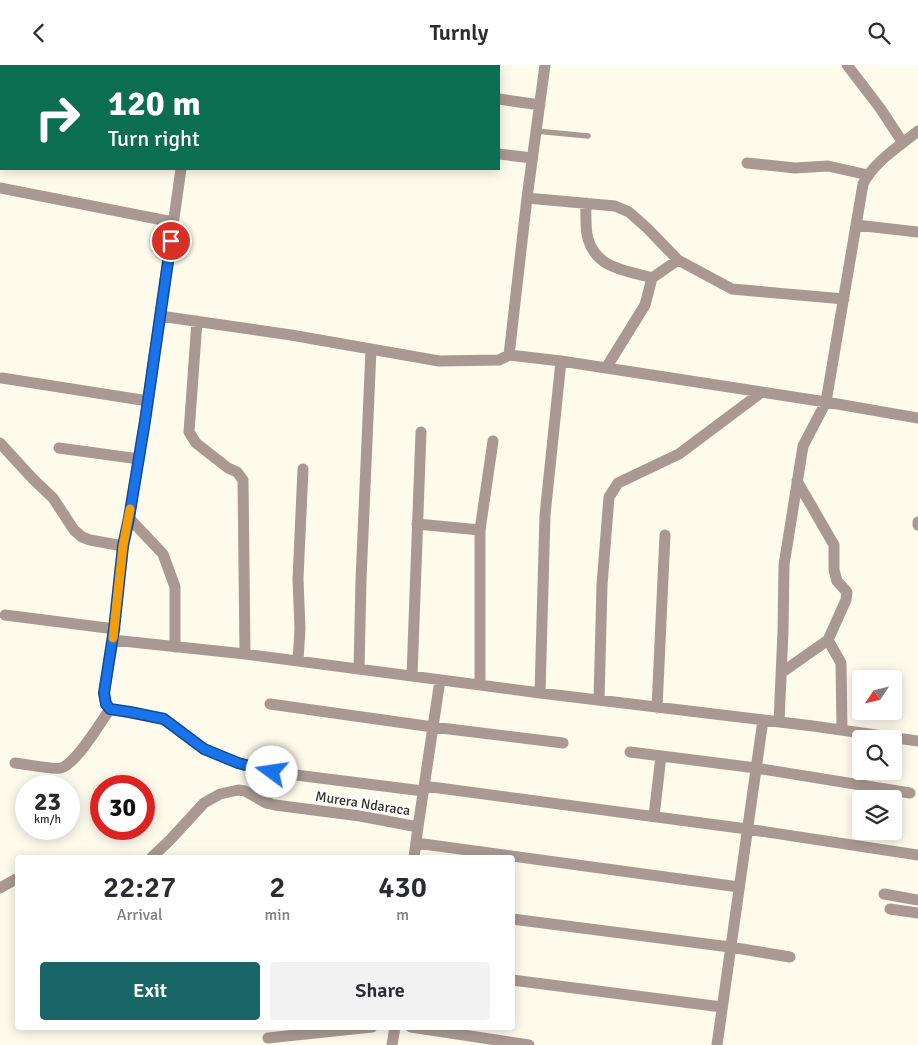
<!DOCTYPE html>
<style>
:root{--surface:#fff;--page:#f2f2f3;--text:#2b2b33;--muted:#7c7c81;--accent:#186666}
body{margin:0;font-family:Signika,sans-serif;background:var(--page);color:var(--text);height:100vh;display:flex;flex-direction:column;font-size:19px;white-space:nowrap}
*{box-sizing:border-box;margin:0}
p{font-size:16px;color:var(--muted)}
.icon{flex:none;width:28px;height:28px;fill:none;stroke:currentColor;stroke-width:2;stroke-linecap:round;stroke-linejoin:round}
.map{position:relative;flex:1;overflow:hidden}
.details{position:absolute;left:15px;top:790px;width:500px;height:175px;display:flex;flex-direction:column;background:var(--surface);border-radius:5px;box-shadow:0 2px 12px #0003}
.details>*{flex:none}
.hud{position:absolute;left:0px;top:0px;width:500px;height:105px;box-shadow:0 2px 12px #0003;background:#0b6e4f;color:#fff;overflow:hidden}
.needle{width:32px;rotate:235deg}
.controls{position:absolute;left:852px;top:605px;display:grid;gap:10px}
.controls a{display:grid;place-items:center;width:50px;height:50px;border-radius:5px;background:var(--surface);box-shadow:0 2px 12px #0003;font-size:25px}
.speed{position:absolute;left:15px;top:710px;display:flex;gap:10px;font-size:25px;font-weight:700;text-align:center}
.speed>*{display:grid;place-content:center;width:65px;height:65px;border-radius:50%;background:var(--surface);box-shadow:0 2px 12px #0003;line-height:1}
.speed small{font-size:12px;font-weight:400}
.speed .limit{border:8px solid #d22;background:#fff;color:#111}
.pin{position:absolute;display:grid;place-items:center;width:42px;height:42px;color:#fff;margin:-21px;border:2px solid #fff;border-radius:50%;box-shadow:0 1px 5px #0007}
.me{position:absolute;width:55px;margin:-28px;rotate:284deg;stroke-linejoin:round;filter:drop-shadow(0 0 4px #0008)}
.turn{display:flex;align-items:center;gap:18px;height:105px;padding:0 25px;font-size:22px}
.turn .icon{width:65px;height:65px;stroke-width:2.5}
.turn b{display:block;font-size:35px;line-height:42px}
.eta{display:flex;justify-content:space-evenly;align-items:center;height:85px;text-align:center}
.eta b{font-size:30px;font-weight:600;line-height:35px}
.primary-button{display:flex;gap:10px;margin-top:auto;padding:10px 25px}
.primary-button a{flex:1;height:58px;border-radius:5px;background:var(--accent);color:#fff;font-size:20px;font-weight:600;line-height:58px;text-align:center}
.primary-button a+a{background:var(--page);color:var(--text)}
header{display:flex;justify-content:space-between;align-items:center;height:65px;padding:0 25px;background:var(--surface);font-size:22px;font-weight:600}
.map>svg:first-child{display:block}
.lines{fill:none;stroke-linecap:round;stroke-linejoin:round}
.lane{stroke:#a99992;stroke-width:5.5}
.street{stroke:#a99992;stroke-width:11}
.route-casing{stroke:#114b97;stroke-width:12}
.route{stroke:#1a73e8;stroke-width:9}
.slow{stroke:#f59e0b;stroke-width:9}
.labels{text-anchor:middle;stroke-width:5;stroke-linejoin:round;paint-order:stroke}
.street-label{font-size:14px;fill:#333022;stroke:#fff}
</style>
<header><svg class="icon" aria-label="back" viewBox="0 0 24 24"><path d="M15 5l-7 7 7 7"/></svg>Turnly<svg class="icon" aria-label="search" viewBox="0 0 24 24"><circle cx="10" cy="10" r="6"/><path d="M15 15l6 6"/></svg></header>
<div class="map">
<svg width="918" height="980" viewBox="0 0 918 980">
<rect width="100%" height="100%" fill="#fefbed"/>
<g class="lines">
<path class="lane" d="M536,66L588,71"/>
<path class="street" d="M545,0L527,133L509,290L561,296L826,337L918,353
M847,0L880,43L903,78
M195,1L196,0
M499,34L540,40
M499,89L532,93
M747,98L795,103L828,101L868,110
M181,104L145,356L129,453L123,481L113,575L245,589L540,628L813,661L918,676
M0,123L173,157
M527,133L615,141L629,147L647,163L678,195L732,224L844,234
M586,138C586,148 585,164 588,174C597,204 625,205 652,213
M856,160L918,167
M160,251L291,270L439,296L499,295L509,290
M197,256L189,367L196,378L228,403L237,407L243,415L245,589
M606,303L645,240L652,213L678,195
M2,313L148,336
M0,378L33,414L53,433L74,465L82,472L90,475L123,481
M59,383L139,394
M797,416L834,480V505L837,516L847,527L846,535L828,575
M129,453L163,489L175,522V582
M417,459L480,465
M918,460V457
M5,550L115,564
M113,575L104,628L106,639L110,644L163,654L204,684L238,698L272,707
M298,596L300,564L298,514L303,404
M359,604L361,515L371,284
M781,608L828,575L841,598L842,665
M412,611L421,367
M480,620V465L493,376
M540,628L545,450L561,296
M599,635L602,520L609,432L618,418L679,389L762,327
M270,639L433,662L563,678
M657,643L665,470
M779,657L783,566L784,500L803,381L826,337L863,119C874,97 899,81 918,66
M630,687L756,703L910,728
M15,698C25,699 53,705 61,703C76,699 101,657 110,644
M424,721L747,764L918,790
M266,738L272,707L423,726
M654,751L661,691
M418,762L440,615
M416,778L739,822
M152,792L170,775L204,738L220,729L238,725L245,726L266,738L275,740L360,751L418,762L414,792
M0,823L18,813
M884,829L918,835
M890,844L918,848
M512,854L730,882L790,892
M512,915L722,942
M411,962L529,980
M268,973L372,962
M392,980L395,962
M717,980L763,655"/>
</g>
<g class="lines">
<defs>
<path id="route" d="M171,176L145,356L129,453L123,481L114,564L104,628L106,639L110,644L130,647L164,654L204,684L238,698L272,707"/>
</defs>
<use href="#route" class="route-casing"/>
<use href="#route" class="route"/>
<path class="slow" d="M113,573L123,481L130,444"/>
</g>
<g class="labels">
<g class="street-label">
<text transform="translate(363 738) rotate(9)" y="5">Murera Ndaraca</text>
</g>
</g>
</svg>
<div class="controls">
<a><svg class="needle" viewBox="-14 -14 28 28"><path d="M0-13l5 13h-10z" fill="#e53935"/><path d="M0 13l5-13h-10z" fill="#7c7c81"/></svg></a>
<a><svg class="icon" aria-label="search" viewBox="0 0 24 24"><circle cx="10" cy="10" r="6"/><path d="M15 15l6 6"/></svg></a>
<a><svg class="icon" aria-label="layers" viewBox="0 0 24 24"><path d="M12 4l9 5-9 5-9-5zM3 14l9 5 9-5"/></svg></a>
</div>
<div class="speed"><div>23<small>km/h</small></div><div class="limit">30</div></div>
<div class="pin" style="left:171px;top:176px;background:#d93025"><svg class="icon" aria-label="arrive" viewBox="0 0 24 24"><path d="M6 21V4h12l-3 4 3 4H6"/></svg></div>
<svg class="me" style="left:272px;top:707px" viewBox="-20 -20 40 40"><circle r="19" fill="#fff"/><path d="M0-13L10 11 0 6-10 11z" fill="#1a73e8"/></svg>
<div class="hud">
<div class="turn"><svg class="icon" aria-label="right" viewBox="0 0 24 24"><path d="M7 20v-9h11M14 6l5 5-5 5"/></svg><div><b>120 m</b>Turn right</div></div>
</div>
<section class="details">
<div class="eta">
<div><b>22:27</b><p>Arrival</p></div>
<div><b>2</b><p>min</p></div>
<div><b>430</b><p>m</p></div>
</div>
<div class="primary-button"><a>Exit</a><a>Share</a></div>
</section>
</div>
